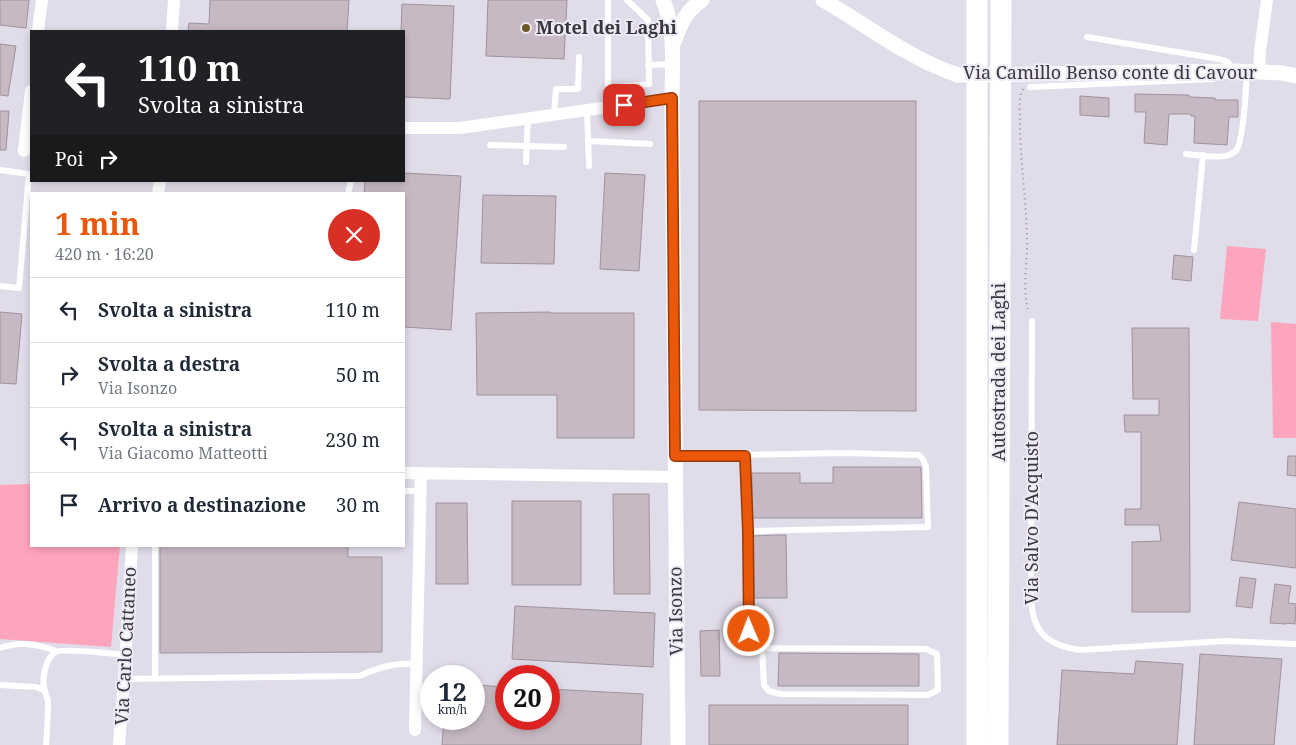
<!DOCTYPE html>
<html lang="it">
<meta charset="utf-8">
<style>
:root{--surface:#fff;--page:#f6f6f7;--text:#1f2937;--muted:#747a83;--line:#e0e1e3;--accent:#ea580c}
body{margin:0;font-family:"Noto Serif",serif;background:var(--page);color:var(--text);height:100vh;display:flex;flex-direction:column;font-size:19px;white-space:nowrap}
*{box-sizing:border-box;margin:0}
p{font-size:16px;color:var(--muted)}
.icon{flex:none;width:28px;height:28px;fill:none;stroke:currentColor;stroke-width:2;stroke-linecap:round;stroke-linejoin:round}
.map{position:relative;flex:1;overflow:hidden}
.panel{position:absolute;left:30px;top:192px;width:375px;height:355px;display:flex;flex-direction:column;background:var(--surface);border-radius:0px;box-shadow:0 2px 8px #0003}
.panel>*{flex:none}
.hud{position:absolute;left:30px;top:30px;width:375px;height:152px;border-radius:0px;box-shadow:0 2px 8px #0003;background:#202124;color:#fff;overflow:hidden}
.speed{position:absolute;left:420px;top:665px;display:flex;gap:10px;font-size:25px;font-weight:700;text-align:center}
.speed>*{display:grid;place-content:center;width:65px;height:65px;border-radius:50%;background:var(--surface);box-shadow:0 2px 8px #0003;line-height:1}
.speed small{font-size:12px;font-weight:400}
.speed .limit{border:8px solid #d22;background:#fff;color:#111}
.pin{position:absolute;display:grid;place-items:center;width:42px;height:42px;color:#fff;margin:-21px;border-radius:10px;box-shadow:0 2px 8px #0006}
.me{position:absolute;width:55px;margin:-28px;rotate:359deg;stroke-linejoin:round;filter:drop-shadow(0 0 4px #0008)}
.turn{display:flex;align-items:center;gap:18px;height:105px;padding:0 25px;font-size:22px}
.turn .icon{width:65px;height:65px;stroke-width:2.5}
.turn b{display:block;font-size:35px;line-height:42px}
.then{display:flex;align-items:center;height:48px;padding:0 25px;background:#0003;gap:10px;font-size:19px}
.round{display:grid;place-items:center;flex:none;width:52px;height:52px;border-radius:26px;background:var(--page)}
.summary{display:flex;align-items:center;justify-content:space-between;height:85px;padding:0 25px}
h1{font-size:30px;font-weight:700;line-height:38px;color:var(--accent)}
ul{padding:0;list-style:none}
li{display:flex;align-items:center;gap:15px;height:65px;padding:0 25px;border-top:1px solid var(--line)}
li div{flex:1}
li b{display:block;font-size:19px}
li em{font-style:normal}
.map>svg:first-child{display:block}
.green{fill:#fea5be}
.building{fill:#c6b9c3;stroke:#9e929c}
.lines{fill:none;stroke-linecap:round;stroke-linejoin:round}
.path{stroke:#8d8a93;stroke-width:2;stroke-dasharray:1 4;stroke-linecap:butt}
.service{stroke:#fff;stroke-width:6}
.minor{stroke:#fff;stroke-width:12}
.tertiary{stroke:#fff;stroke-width:15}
.motorway{stroke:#fff;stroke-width:21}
.route-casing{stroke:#983908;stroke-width:12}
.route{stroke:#ea580c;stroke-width:9}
.poi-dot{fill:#6d5a28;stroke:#eee9f7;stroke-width:2}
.labels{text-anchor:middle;stroke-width:4;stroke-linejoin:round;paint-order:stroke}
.poi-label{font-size:18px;font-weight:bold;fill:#39373c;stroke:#eee9f7;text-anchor:start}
.street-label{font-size:18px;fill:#39373c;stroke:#eee9f7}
</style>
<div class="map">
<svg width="1296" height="745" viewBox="0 0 1296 745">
<rect width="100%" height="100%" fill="#e1dce9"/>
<path class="green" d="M1227,246L1266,249L1258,321L1220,319Z
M1271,322L1296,324V438H1273Z
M31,475V546H120L111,647L0,639V485L29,484Z"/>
<path class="building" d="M0,0H29L26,28L0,25Z
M210,0H349L347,31H188L189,23L209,24Z
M488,0H567L564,59L486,56Z
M402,4L454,6L450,99L404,97V31H401Z
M0,44L16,46L8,96L0,95Z
M1135,94L1189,95V97L1215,98V100H1238V117H1229L1227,145L1194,143L1195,116H1191V114H1169L1167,145L1144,143L1146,112H1135Z
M1080,96L1109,98V117L1080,115Z
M699,101H916V411L699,410Z
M0,111H9L6,150H0Z
M404,173L461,176L451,330L404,327V194H364L365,181H404Z
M605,173L645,175L639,271L600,269Z
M483,195L556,196L554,264L481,263Z
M1174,255L1193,257L1191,281L1172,279Z
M0,312L22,314L16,384L0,383Z
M550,312V313H634V438H557V395H477L476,313Z
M1132,328H1189L1190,612H1132V542L1161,541L1159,525H1125V509H1141V432H1125L1124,415H1159V399H1133Z
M1288,456H1296V476L1287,475Z
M833,467H921L922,518H752V473H800V483H833Z
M613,494H649L650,594H614Z
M512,501H581V585H512Z
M1239,502L1296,509V568L1231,560Z
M436,503H467L468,584H436Z
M778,535H786L787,598H754L753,536Z
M160,546H348V557H382V652L160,653Z
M1240,577L1256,579L1252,608L1236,606Z
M1275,584L1291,586L1288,603L1296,604L1295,624L1286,623V624L1270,623Z
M515,606L655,613L653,667L512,659Z
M719,630L720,676H701L700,631Z
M779,653L919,654V686H778Z
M1200,654L1282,659L1274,745H1194Z
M1136,661L1183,664L1177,745H1057L1062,670L1134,674Z
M474,685L506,687V719H549V689L643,694L641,745H442L444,719H474Z
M709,705H908V745H709Z"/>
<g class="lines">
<path class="path" d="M1023,89C1018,99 1020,112 1020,123C1020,164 1027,204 1027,245C1027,267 1022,292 1029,313"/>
<path class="service" d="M608,0V88L649,84L648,20L627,0
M1087,37L1219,59L1228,62L1233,70
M648,65L672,64
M1030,87L1213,79L1221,76
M587,110L589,166
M554,115L556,89H578L579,57
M588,141L650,144
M490,145L564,147
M1186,154C1196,155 1220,159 1229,155C1230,155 1235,151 1236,151C1244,140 1246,88 1247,73
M526,162L528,118
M0,170L29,174L19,288L0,286
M348,194L351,181
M1194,250L1203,155
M1032,321L1031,599C1033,633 1047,645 1080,650L1225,641L1296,644
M676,456L843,453L919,455L923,459L926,467L928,527L748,531L749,648L926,649L937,654L938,690L928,695L780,694L769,691L764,685L762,648
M745,456L748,531
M404,491H420
M155,546V679
M0,648C20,641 36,644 56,651
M124,679L359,676C381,667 392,663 417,664
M0,685L36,687L44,690
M46,745C47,732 48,719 48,706C49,700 46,697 45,691C41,682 45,657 56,652C63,648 114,654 126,655"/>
<path class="minor" d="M38,31L42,0
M172,31L174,0
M1259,72L1260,51L1267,0
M404,128H460L672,98
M24,151L31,91
M158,194L160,181
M404,473L675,477
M415,730L421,473
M119,745L124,679L132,546"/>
<path class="tertiary" d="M663,0C676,31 672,66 672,98L678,745
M823,0C867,25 909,59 958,75L1234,71L1282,73L1296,76
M674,42C681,23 685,12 702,0"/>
<path class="motorway" d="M977,0V745
M998,745L1001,0"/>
</g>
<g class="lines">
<defs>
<path id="route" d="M624,105L672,98L675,456H745L748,531L749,631"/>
</defs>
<use href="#route" class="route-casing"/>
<use href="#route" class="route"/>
</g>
<circle class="poi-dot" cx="526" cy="28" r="5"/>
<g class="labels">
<g class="poi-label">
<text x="536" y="34">Motel dei Laghi</text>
</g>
<g class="street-label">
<text x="1110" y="79">Via Camillo Benso conte di Cavour</text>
<text transform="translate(999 372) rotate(-90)" y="6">Autostrada dei Laghi</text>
<text transform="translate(1032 518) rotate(-90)" y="6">Via Salvo D'Acquisto</text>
<text transform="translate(676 611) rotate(-91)" y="6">Via Isonzo</text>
<text transform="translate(126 646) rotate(-87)" y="6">Via Carlo Cattaneo</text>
</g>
</g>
</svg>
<div class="speed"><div>12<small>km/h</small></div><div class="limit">20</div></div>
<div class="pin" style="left:624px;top:105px;background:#d93025"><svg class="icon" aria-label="arrive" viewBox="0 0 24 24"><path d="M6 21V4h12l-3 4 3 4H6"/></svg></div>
<svg class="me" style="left:749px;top:631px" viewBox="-20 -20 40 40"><circle r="17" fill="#ea580c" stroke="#fff" stroke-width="3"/><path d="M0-11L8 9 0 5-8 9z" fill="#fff"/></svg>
<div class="hud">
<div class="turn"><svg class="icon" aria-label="left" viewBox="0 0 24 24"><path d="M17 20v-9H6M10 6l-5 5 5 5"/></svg><div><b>110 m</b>Svolta a sinistra</div></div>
<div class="then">Poi<svg class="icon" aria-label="right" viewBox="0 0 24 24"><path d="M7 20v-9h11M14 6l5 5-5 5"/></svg></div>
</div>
<section class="panel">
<div class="summary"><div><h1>1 min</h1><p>420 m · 16:20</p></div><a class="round" style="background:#d93025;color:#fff"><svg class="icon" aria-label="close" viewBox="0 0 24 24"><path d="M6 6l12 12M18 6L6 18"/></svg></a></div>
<ul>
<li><svg class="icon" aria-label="left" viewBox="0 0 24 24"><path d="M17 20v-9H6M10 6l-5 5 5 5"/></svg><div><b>Svolta a sinistra</b></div><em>110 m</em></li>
<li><svg class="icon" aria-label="right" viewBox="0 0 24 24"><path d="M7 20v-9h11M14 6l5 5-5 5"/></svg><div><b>Svolta a destra</b><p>Via Isonzo</p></div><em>50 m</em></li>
<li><svg class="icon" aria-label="left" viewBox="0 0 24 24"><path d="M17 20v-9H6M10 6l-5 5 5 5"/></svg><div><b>Svolta a sinistra</b><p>Via Giacomo Matteotti</p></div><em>230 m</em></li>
<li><svg class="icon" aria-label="arrive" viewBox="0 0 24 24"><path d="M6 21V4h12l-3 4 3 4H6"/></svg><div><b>Arrivo a destinazione</b></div><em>30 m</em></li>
</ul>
</section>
</div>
